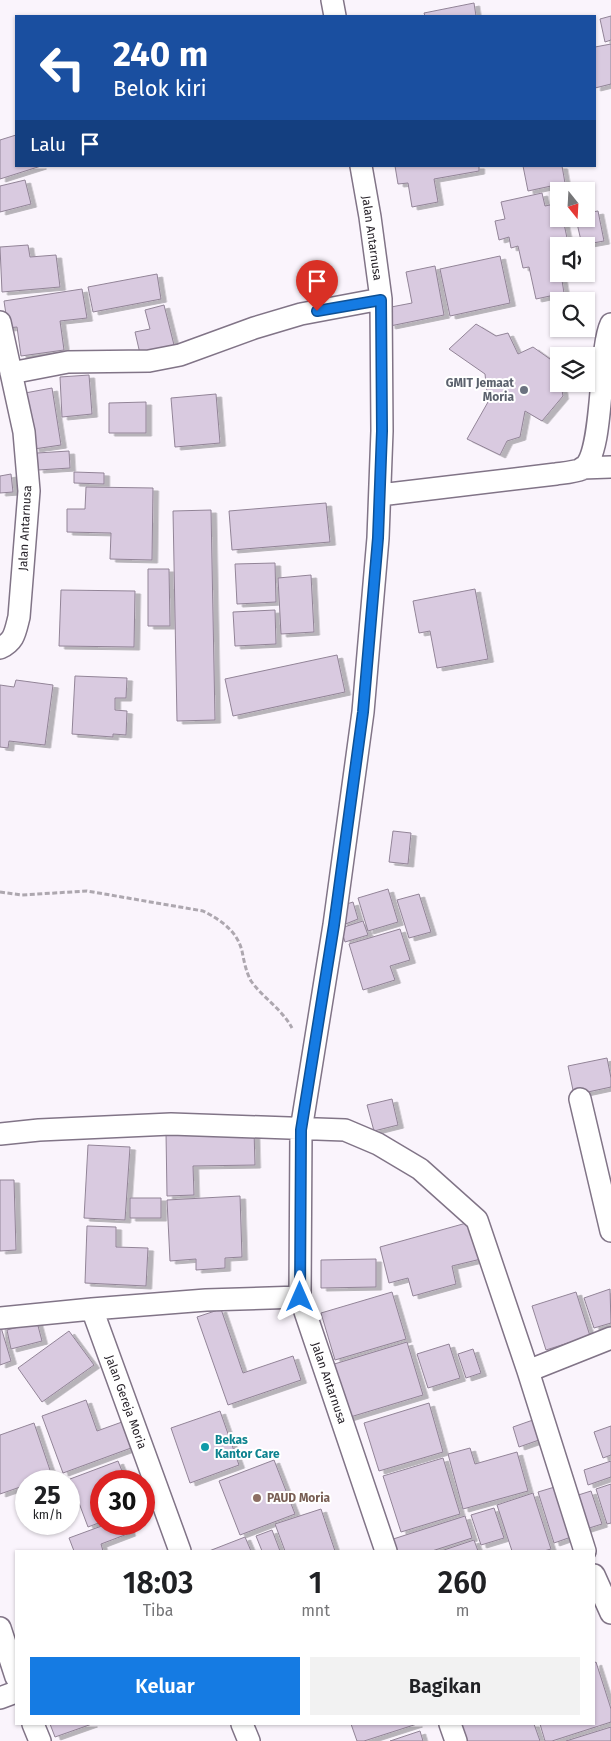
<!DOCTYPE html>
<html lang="id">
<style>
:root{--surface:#fff;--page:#f2f2f2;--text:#202124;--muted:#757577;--accent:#157be3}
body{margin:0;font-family:"Fira Sans",sans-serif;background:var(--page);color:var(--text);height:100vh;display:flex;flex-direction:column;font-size:19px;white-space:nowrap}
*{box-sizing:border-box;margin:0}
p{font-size:16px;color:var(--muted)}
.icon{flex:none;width:28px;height:28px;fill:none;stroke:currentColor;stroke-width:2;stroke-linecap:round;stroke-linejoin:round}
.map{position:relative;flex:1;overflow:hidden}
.side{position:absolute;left:15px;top:1550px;width:580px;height:175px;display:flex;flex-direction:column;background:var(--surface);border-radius:0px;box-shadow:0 1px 4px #0004}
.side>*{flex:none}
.guide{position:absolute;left:15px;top:15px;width:581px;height:152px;border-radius:0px;box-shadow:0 1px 4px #0004;background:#1a4fa0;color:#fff;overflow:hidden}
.needle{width:32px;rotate:162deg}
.tools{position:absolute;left:550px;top:182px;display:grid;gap:10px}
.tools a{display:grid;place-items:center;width:45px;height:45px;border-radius:0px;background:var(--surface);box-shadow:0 1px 4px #0004;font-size:25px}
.speed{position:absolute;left:15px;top:1470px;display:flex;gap:10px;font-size:25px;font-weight:700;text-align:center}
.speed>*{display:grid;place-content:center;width:65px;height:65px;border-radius:50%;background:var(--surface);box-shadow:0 1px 4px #0004;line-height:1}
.speed small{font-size:12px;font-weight:400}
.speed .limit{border:8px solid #d22;background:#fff;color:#111}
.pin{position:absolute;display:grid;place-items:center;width:42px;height:42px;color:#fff;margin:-51px -21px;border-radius:50% 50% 50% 0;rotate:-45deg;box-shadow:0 0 5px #0007}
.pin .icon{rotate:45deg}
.me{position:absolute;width:55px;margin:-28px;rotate:0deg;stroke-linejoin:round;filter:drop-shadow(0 0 4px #0008)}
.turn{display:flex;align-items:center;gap:18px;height:105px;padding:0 15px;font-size:22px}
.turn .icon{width:65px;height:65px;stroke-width:2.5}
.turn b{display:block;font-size:35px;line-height:42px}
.then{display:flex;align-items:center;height:48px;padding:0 15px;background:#0003;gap:10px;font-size:19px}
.eta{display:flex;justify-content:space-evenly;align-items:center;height:85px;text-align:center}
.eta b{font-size:30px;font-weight:600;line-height:35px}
.primary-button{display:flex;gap:10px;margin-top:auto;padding:10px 15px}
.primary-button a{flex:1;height:58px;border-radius:0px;background:var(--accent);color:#fff;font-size:20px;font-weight:600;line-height:58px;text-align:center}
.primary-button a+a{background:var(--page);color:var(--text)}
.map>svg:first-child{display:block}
.building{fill:#d9cae0;stroke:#928497;filter:url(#shadow)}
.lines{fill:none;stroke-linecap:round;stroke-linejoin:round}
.street-casing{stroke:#817487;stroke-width:24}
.path{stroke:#ada7af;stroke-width:3;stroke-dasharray:5 2.5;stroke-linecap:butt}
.street{stroke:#fff;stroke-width:21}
.route-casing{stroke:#0e5094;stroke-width:12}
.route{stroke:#157be3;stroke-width:9}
.worship-dot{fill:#6b7280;stroke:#fff;stroke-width:2}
.culture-dot{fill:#0f9aa8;stroke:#fff;stroke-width:2}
.education-dot{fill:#8d6e63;stroke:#fff;stroke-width:2}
.labels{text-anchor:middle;stroke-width:4;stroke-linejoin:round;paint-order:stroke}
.street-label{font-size:12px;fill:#262128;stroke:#fff}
.worship-label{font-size:12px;font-weight:bold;fill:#5b616d;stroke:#fff;text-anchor:end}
.culture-label{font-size:12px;font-weight:bold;fill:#0d838f;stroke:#fff;text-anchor:start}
.education-label{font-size:12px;font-weight:bold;fill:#785e54;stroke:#fff;text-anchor:start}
</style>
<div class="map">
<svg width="611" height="1741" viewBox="0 0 611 1741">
<defs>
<filter id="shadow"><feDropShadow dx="5.5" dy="3" stdDeviation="0" flood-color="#0004"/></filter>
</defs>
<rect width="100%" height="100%" fill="#faf4fc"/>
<path class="building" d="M474,3L476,16H425L424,13Z
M611,16V40L605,42L600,19Z
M611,44V84L595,88V47Z
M16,135V166H41L0,179V140Z
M395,166H479V171L434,179L438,202L412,207L408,183L398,184Z
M523,166H562L565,183L528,191Z
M25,180L31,204L0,212V186Z
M542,193L545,206L559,203V219H563L567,238L554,241L559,265V274H561L564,293L536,299L529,267L523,268L518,246L511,248L509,237L499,240L495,221L505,219L501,202Z
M598,211L604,241L582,245L576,219H586V213Z
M28,245L30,257L56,255L60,287L2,292L0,247Z
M500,256L510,303L450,316L440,269Z
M435,266L444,315L390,326L386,308L412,303L406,272Z
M157,274L161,299L93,312L88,287Z
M82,289L87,318L60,321L64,350L21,356L17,327L8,328L4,301Z
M164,305L174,345L149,351L141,358L135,332L150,329L145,310Z
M476,324L496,336L508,333L518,354L533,347L557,364L559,384H561L563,396L542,421L525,411L520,437L507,441L500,455L467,439L488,402L485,374L449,349Z
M89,375L92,414L62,417L60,377Z
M52,388L61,445L34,449L25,393Z
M216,394L220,443L175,447L171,398Z
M146,402V433H109V403Z
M69,451L70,468L38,470L37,453Z
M74,472L104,473V484L74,483Z
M11,474L13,492L0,493V476Z
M86,487L153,488L152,560L110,559L111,533L67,532V509H85Z
M326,503L330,542L232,550L229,511Z
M211,510L215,720L177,721L173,511Z
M275,563L276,602L237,604L235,564Z
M148,569H169L170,626H148Z
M311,575L314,632L281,634L278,578Z
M475,589L488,659L437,668L430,631L419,633L413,601Z
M61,590L135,591L134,647L59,646Z
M275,610L276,644L235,646L233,612Z
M337,655L345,692L233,716L225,679Z
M75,676L127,678L126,698H115V710L127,711L126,735L113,734V737L72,734Z
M16,680L53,685L45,745L9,741L8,748L0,747V685L14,687Z
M393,831L411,833L408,864L389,862Z
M388,889L398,922L368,931L358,898Z
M419,894L431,932L409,938L397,900Z
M353,902L358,919L343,925L337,907Z
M363,921L368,935L345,942L341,928Z
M400,929L410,960L390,966L395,980L363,990L349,944Z
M607,1058L611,1078V1087L574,1095L568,1066Z
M392,1099L398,1125L374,1131L367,1105Z
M254,1131L255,1165L193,1166L194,1195L167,1196L166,1133Z
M88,1145L130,1147L125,1220L84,1218Z
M0,1180H14L16,1250L0,1251Z
M240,1196L242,1257L225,1258V1268L196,1270V1259L170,1261L167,1200Z
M130,1198H161V1218H130Z
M470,1222L481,1259L452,1266L456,1284L413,1296L408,1278L389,1283L380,1247Z
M87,1226L116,1227V1247L148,1248L146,1286L85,1283Z
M376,1259V1287L321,1288V1260Z
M610,1289L611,1323L594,1328L584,1298Z
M392,1292L406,1339L335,1360L321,1313Z
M576,1292L590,1336L546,1350L532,1306Z
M221,1309L243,1373L293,1356L301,1380L228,1405L197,1317Z
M37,1322L42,1341L11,1349L7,1330Z
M0,1324L11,1361L0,1365Z
M69,1331L94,1365L42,1402L18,1368Z
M407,1342L423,1395L347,1418L331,1365Z
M449,1344L460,1378L428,1388L417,1354Z
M473,1349L481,1373L466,1378L458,1354Z
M86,1400L97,1431L122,1422L131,1448L63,1473L42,1416Z
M429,1403L443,1452L379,1471L364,1423Z
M220,1411L239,1465L190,1483L171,1428Z
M533,1420L539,1440L519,1447L513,1427Z
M34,1423L52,1476L36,1481H26V1485L0,1494V1435Z
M611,1426V1455L603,1458L594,1432Z
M470,1448L475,1464L517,1452L528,1491L463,1509L448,1454Z
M443,1458L460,1514L401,1532L383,1476Z
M274,1460L295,1514L240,1535L219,1481Z
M118,1461L126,1481H101V1522L88,1527L70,1479Z
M611,1461V1477L588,1485L584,1470Z
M611,1484V1523L607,1524L596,1489Z
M558,1486L574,1536L554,1543L538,1492Z
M591,1491L602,1524L583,1530L572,1497Z
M533,1493L551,1549L544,1551H512L497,1505Z
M494,1508L504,1538L481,1545L471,1515Z
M321,1509L335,1551H285L275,1524Z
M465,1516L472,1538L432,1551H390L387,1541Z
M107,1524H127L130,1533L101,1544L103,1551H74L69,1538Z
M272,1530L280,1551H262L256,1536Z
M245,1537L251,1551H209Z
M474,1540L478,1551H441Z
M596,1662L611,1709V1722L552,1741H545L540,1724H594V1663Z
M50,1724H92L55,1737Z
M351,1724H417L364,1741H357Z
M457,1724H534L540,1741H463Z
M611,1727V1741H566Z
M420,1731L423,1741H390Z"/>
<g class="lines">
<defs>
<path id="street" d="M332,0L335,16
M361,166L370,217L381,299L382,431L378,538L363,712L334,925L301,1130L300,1297L386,1551
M0,322L24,432L29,491L19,617C15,632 15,641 0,648
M11,373L68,362L149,361L180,355L254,328L301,314L381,299
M582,468L611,467
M380,495L556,474C563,473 575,472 582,469C605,455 598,351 611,324
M580,1099L611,1231
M0,1134L39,1130L171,1124L345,1130L378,1144L420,1169L477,1220L528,1371L585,1551
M92,1309L180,1551
M0,1318L92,1309L206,1300L300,1297
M528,1371L611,1338
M594,1575L611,1613
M0,1628L16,1677
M0,1698L16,1692
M33,1724L40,1741
M242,1724L249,1741
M450,1724L456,1741"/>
</defs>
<use href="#street" class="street-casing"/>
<path class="path" d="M0,892L22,895L87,891L203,911C221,920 237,931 242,951C244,961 246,972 251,981C263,998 282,1009 292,1028"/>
<use href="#street" class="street"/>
</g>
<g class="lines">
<defs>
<path id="route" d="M300,1297L301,1130L334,925L363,712L378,538L382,431L381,300L317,311"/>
</defs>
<use href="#route" class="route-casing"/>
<use href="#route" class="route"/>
</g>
<circle class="worship-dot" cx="524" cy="390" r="5"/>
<circle class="culture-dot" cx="205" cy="1447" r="5"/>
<circle class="education-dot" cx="257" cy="1498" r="5"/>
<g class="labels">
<g class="street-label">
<text transform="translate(372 238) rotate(82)" y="4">Jalan Antarnusa</text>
<text transform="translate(25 528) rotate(-87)" y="4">Jalan Antarnusa</text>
<text transform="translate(329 1383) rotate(71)" y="4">Jalan Antarnusa</text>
<text transform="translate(126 1402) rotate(70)" y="4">Jalan Gereja Moria</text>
</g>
<g class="worship-label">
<text x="514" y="387">GMIT Jemaat<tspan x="514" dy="14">Moria</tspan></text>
</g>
<g class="culture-label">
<text x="215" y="1444">Bekas<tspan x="215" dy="14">Kantor Care</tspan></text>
</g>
<g class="education-label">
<text x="267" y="1502">PAUD Moria</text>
</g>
</g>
</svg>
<div class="tools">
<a><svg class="needle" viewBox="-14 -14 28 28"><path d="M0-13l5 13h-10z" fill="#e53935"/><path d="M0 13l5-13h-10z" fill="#757577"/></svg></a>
<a><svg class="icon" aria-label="sound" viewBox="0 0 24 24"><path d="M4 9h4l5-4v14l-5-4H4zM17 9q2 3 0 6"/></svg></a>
<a><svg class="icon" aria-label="search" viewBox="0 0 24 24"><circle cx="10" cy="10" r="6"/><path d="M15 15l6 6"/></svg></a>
<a><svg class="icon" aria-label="layers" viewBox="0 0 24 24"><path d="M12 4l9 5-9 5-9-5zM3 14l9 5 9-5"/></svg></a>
</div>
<div class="speed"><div>25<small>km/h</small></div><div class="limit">30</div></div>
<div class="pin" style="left:317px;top:311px;background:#d93025"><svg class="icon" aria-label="arrive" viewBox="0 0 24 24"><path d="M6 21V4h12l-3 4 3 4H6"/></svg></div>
<svg class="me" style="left:300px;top:1297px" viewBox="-20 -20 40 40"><path d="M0-17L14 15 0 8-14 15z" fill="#157be3" stroke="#fff" stroke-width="4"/></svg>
<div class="guide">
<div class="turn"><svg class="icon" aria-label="left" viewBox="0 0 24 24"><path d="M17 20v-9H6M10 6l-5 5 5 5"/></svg><div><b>240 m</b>Belok kiri</div></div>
<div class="then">Lalu<svg class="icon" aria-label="arrive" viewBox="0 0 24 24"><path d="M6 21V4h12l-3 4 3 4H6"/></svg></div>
</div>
<section class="side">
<div class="eta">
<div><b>18:03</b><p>Tiba</p></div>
<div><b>1</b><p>mnt</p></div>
<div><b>260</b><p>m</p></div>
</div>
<div class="primary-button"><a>Keluar</a><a>Bagikan</a></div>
</section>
</div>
